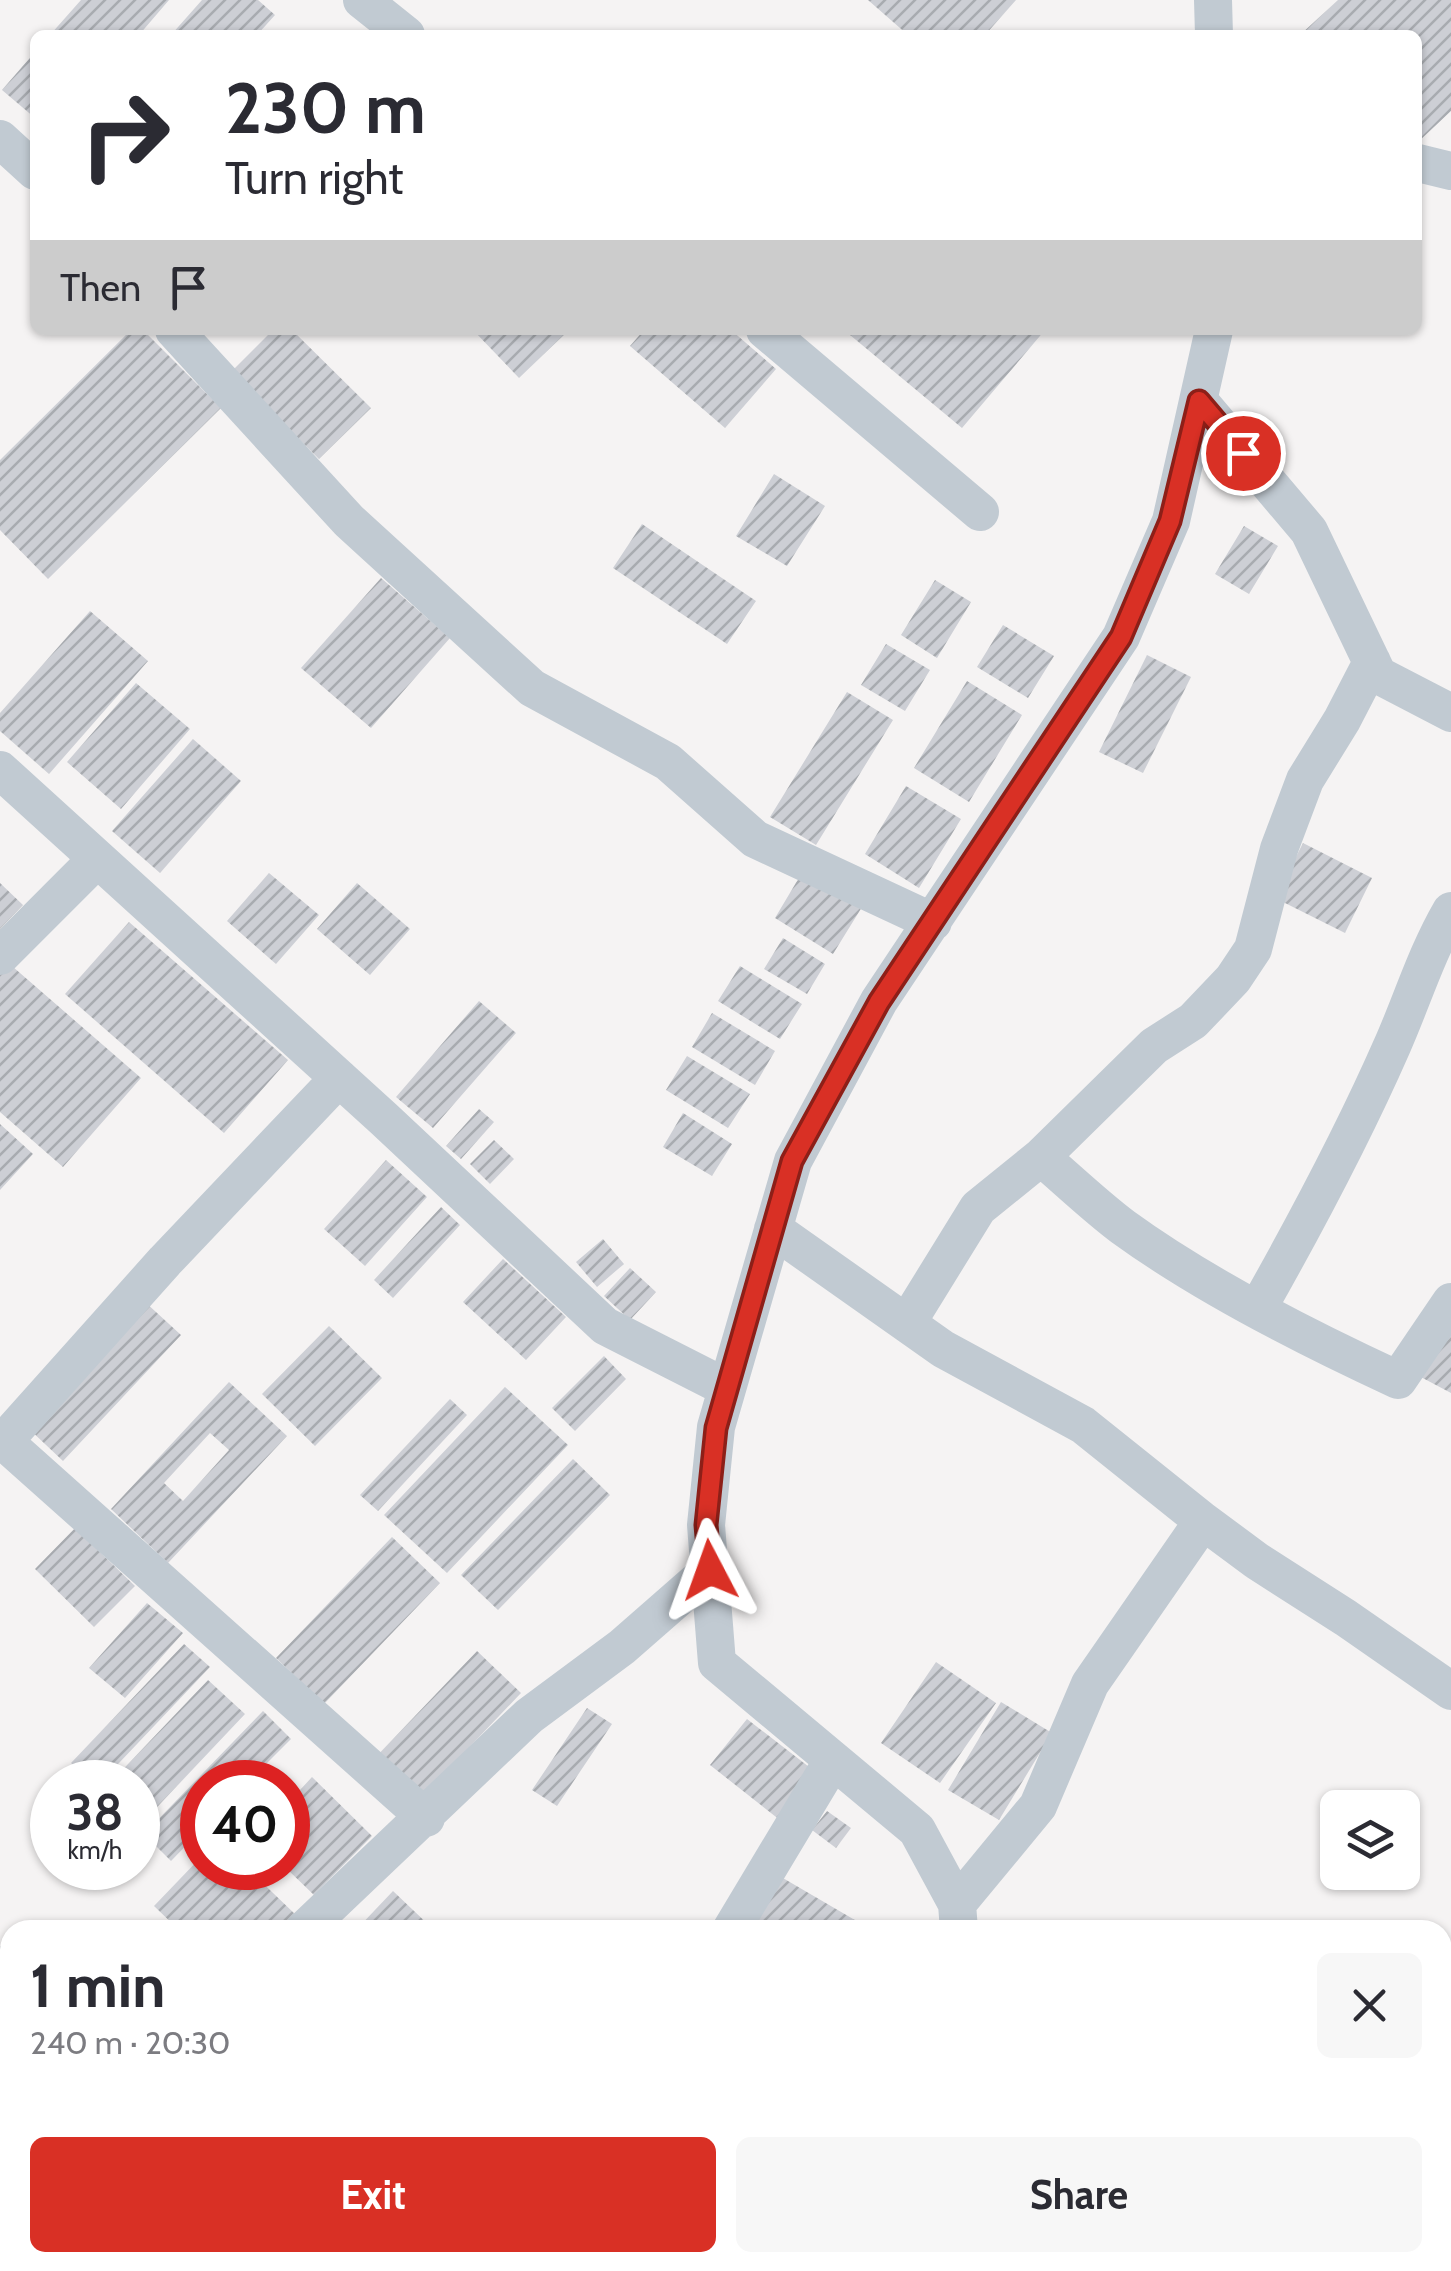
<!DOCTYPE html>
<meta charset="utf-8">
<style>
:root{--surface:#fff;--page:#f7f7f7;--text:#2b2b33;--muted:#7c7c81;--accent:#d93025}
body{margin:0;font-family:Cabin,sans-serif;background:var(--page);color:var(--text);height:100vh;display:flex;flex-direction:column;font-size:38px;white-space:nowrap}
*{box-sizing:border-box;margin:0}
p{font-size:32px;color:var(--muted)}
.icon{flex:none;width:55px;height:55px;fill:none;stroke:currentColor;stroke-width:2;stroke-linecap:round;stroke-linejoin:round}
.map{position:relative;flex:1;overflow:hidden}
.panel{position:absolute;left:0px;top:1920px;width:1452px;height:352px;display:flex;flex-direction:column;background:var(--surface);border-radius:30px 30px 0 0;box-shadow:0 2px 8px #0004}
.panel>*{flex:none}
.banner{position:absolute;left:30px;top:30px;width:1392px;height:305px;border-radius:15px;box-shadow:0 2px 8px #0004;background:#fff;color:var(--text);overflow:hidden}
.tools{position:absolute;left:1320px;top:1790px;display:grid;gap:20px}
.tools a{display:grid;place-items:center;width:100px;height:100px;border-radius:15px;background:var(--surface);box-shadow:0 2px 8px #0004;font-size:50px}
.speed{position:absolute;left:30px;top:1760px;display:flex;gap:20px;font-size:50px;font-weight:700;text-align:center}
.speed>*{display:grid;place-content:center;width:130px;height:130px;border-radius:50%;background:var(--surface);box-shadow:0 2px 8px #0004;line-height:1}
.speed small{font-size:25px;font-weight:400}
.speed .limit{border:15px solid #d22;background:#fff;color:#111}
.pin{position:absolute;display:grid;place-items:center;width:85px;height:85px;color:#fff;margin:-42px;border:5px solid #fff;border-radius:50%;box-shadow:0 2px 10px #0007}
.me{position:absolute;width:110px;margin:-55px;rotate:356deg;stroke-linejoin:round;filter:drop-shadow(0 0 8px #0008)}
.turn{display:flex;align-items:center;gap:35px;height:210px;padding:0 30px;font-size:45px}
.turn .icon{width:130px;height:130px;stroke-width:2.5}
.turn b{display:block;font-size:70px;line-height:85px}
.then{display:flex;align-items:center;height:95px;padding:0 30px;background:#0003;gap:20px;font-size:38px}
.round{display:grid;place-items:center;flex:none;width:105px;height:105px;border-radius:15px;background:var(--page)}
.head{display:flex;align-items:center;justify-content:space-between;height:170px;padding:0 30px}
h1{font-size:60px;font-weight:700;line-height:75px}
.action{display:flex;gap:20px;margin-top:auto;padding:20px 30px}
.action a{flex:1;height:115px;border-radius:15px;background:var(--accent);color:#fff;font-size:40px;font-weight:700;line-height:115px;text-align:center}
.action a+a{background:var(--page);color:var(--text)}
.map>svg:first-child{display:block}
.building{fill:url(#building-hatch);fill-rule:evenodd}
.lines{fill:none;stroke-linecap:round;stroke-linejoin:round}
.minor{stroke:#c1cad2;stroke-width:38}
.route-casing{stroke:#8d1f18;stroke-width:25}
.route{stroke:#d93025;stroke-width:18}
</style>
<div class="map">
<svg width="1451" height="2271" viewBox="0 0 1451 2271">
<defs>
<pattern id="building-hatch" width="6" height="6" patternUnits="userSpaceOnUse" patternTransform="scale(2.5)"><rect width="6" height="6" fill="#cdcfd5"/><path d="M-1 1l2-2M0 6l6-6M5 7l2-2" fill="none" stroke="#a8abb0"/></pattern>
</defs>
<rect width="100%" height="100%" fill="#f5f3f3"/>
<path class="building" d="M81,0H169L139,35H50Z
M202,0H258L275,15L257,35H171Z
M868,0H1016L985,35H908Z
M1338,0H1451V111L1418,142V35H1300Z
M35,52V118L2,90Z
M131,330H143L221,408L48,579L0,530V460Z
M273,330H292L371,408L319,459L231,372Z
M473,330H569L519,378Z
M644,330H731L776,369L725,428L630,346Z
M844,330H1045L962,428Z
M774,474L825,506L787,566L736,536Z
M642,524L756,601L727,644L613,568Z
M1244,526L1278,546L1249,594L1215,574Z
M381,578L450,638L371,728L301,668Z
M935,580L971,602L937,658L901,635Z
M90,611L148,661L49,774L0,731V713Z
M1003,625L1054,656L1028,698L977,667Z
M886,644L930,670L905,711L861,685Z
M1147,655L1191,677L1143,773L1099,752Z
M967,681L1022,715L969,802L914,768Z
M136,683L190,729L121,809L67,762Z
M847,692L893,720L816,845L770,817Z
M193,739L241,781L160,873L112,831Z
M906,786L961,819L919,888L865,854Z
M1303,843L1372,878L1345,933L1275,898Z
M803,871L862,907L833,954L775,918Z
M269,873L319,915L276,964L227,921Z
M0,883L23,905L0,929Z
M357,883L410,929L370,975L317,929Z
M129,922L288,1060L224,1133L65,994Z
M783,938L825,964L807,994L764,969Z
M5,960L141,1078L63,1167L0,1112V966Z
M740,966L802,1004L780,1039L718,1001Z
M479,1001L516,1033L433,1128L396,1097Z
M712,1013L775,1051L755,1085L692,1047Z
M687,1056L750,1094L728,1128L666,1090Z
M479,1109L494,1122L461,1159L446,1146Z
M683,1113L732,1144L712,1176L663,1147Z
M0,1124L33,1154L0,1190Z
M494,1140L514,1159L490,1184L470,1164Z
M386,1160L427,1197L365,1266L324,1229Z
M441,1207L460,1225L393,1298L374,1280Z
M603,1239L624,1264L597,1287L576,1262Z
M503,1259L566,1317L526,1360L463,1302Z
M630,1268L656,1292L630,1320L604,1296Z
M144,1301L181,1335L63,1461L27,1427Z
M329,1326L382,1378L315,1446L262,1394Z
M1451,1333V1393L1417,1375Z
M604,1356L626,1379L575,1431L552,1408Z
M229,1382L287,1436L168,1563L111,1509ZM210,1433L229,1450L183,1501L164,1483Z
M505,1387L568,1445L447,1573L384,1515Z
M450,1399L467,1415L378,1511L360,1495Z
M573,1459L610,1495L498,1610L461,1575Z
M75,1528L135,1586L94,1627L35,1569Z
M392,1537L440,1583L324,1704L276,1658Z
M147,1603L183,1633L125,1698L89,1668Z
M184,1644L210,1667L101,1782H93L71,1763Z
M477,1651L521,1693L417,1802L373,1760Z
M936,1662L996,1703L940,1783L881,1743Z
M208,1680L245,1714L142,1823L138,1819V1782H111Z
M1001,1702L1052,1733L999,1820L948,1790Z
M587,1708L612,1724L557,1806L532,1790Z
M263,1711L291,1739L248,1782H202V1829L171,1861L144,1834Z
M747,1719L822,1777L785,1824L710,1765Z
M312,1777L372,1836L314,1895L288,1870V1803Z
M827,1811L851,1828L836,1848L812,1830Z
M202,1856V1868H247L297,1916L284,1930H179L154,1906Z
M776,1874L860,1923L856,1930H743Z
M393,1891L434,1930H356Z
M306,2262H425L421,2271H323Z"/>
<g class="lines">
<path class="minor" d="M362,0L406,35
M1213,0L1214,35
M0,139L35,171
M1418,163L1451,171
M174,330L349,521L532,688L668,762L755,839L933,922
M765,330L980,512
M1199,401L1309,531L1378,675L1451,713
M1372,662L1342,720L1305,780L1279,849L1253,949L1233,979L1193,1021L1154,1046L1041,1157C1068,1180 1095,1206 1123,1227C1204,1286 1307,1338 1398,1380L1451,1302
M0,770L384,1119L605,1326L727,1388
M0,956L97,859
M773,1229L943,1349L1083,1425L1203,1521L1090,1684L1038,1806L957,1904
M1258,1308C1306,1223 1353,1135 1392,1046C1412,1001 1426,954 1451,911
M907,1323L978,1208L1041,1157
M0,1438L426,1818
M4,1441L165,1261L339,1078
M1203,1521L1257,1561L1346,1618L1451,1691
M304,1930L529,1716L622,1647L710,1570
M731,1930L833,1760
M959,1930L957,1904L917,1830L717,1663L706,1525L716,1427L793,1161L879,1001L1121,637L1171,521L1214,330
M0,1965L10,1971
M561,2262L576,2271
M0,2270L10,2259
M892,2271L895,2262"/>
</g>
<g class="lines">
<defs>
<path id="route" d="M710,1570L706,1525L716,1428L792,1161L879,1002L1121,637L1170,521L1199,401L1243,453"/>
</defs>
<use href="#route" class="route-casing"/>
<use href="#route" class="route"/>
</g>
</svg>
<div class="tools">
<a><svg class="icon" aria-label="layers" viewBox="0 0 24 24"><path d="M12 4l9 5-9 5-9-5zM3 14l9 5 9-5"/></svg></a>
</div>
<div class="speed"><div>38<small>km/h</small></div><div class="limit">40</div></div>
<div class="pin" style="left:1243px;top:453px;background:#d93025"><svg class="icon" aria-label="arrive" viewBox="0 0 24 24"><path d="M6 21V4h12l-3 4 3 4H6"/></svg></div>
<svg class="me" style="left:710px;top:1570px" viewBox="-20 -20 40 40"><path d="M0-17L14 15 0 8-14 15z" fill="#d93025" stroke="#fff" stroke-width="4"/></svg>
<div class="banner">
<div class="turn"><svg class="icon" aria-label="right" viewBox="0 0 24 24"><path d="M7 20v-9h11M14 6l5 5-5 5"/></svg><div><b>230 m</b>Turn right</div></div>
<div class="then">Then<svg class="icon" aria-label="arrive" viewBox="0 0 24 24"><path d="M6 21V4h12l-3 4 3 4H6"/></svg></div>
</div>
<section class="panel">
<div class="head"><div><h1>1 min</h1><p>240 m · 20:30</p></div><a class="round"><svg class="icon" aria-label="close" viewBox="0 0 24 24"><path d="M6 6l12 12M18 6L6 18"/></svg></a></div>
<div class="action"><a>Exit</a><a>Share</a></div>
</section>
</div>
